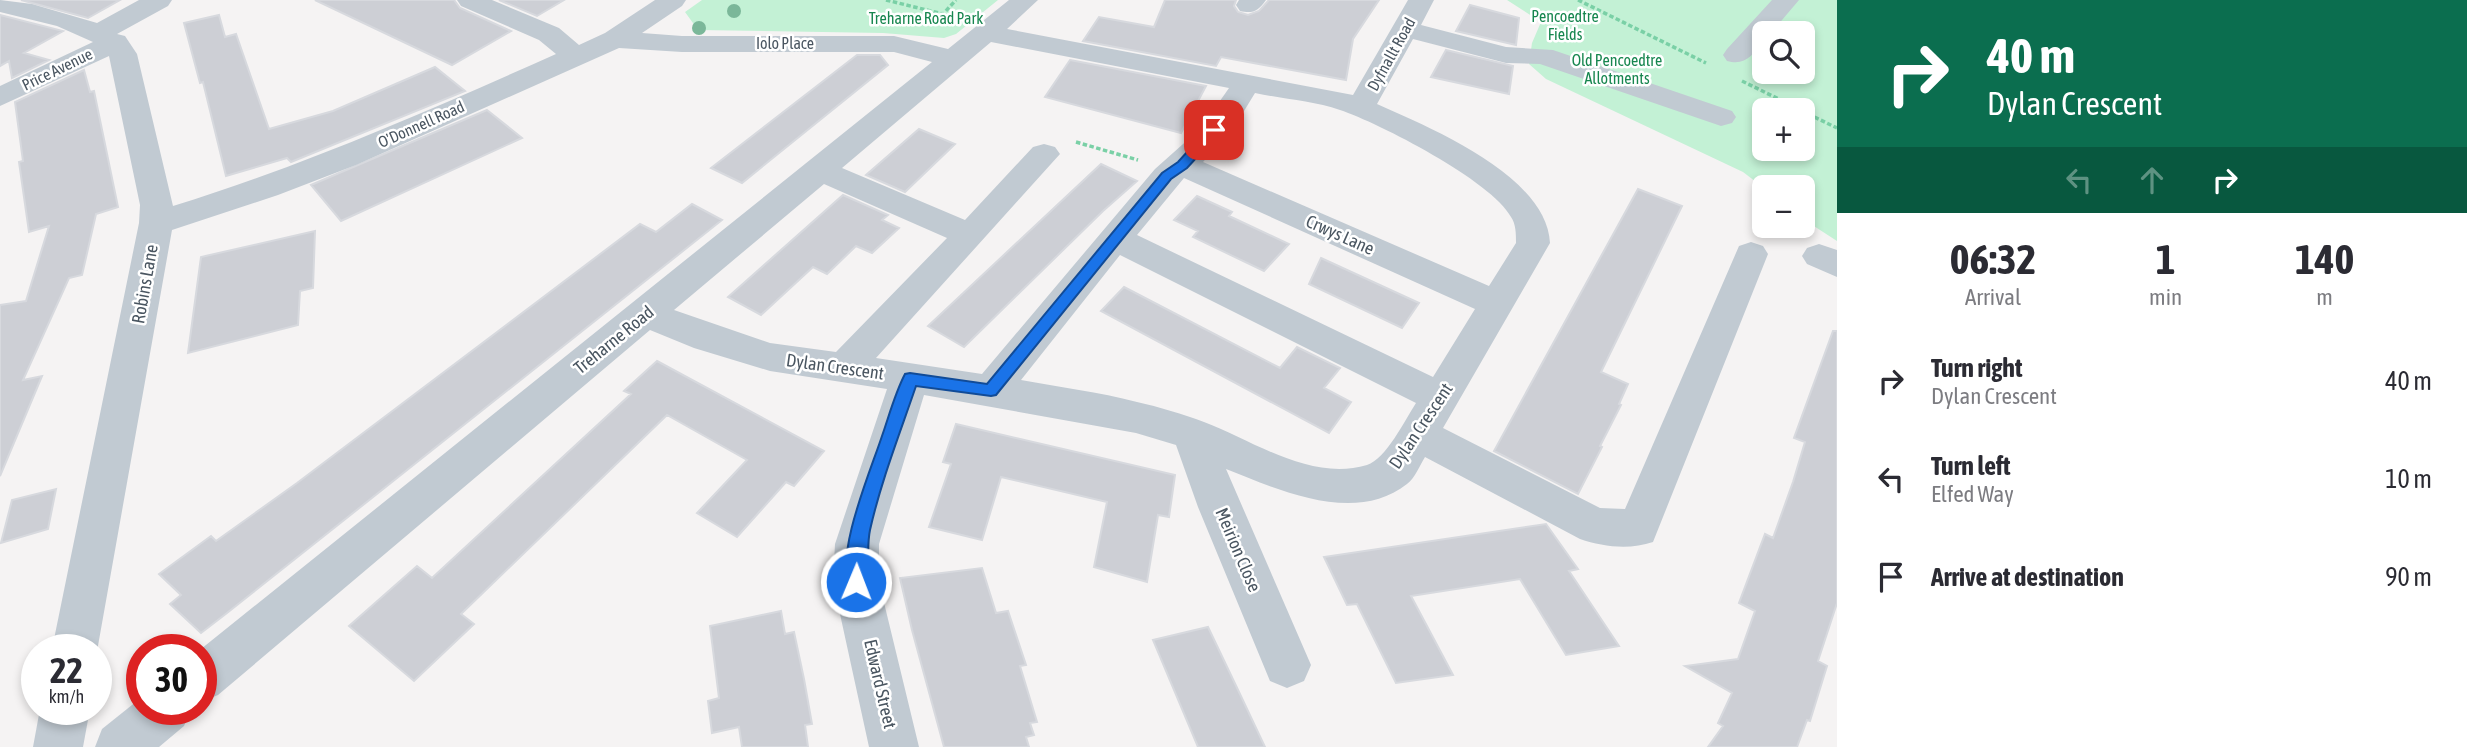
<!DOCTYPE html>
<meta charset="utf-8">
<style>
:root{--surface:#fff;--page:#f2f2f3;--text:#2b2b33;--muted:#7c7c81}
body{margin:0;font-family:"Asap Condensed",sans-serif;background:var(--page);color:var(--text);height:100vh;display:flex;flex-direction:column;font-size:26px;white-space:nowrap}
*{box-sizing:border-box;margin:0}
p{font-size:23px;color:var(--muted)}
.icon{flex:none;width:38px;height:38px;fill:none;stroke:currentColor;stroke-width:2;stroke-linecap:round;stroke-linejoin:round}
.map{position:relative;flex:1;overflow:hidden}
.panel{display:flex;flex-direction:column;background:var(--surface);width:630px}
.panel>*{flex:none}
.hud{background:#0b6e4f;color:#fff;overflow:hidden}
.tools{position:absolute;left:1752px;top:21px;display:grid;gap:14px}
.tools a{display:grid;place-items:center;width:63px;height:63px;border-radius:10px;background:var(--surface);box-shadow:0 4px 10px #0003;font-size:35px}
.speed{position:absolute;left:21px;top:634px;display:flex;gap:14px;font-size:35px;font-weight:700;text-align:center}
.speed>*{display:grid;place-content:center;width:91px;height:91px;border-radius:50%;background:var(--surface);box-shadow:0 4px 10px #0003;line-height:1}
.speed small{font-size:18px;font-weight:400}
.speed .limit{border:10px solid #d22;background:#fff;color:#111}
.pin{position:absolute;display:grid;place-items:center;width:60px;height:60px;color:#fff;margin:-30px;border-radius:14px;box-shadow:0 4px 10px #0006}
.me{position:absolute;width:77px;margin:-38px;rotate:1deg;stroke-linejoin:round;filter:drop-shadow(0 0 5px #0008)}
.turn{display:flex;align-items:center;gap:24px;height:147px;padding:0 35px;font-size:32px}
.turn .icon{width:91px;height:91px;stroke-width:2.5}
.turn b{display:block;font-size:49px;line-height:60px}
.lanes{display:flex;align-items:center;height:66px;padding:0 35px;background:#0003;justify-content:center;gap:35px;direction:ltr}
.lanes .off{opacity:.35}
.eta{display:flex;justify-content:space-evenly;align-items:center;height:119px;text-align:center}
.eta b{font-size:42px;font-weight:700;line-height:49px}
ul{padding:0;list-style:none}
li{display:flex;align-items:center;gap:21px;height:98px;padding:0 35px}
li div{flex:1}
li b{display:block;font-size:26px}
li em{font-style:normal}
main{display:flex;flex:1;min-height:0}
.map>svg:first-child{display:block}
.green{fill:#c3f1d5;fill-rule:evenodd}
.building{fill:#cdcfd5;stroke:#d7d9de;stroke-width:2}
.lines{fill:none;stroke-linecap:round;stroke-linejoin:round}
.path{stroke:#7ad0a6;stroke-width:3.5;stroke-dasharray:4.5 2.5;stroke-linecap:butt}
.minor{fill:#c1cad2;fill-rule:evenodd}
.tree{fill:#7bb799}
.route{fill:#1a73e8;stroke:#114b97;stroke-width:2}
.labels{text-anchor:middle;stroke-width:5;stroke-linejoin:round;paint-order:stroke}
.far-park-label{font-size:16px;fill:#17864f;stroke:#fff}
.far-street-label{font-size:16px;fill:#4a5661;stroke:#fff}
.street-label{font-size:18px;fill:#4a5661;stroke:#fff}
</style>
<main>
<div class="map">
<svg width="1837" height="747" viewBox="0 0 1837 747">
<rect width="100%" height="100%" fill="#f5f3f3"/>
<path class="green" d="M702,0H998L956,34L944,38L883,33L698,30L685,12Z
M1507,0H1837V241L1803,219L1802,187L1764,188L1743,172L1546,79L1529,64L1532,43L1541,22ZM1764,33H1802V72H1764ZM1764,110H1802V149H1764Z"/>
<path class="building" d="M21,0H120L88,18Z
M315,0H454L460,8L511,31L452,65Z
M499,0H564L537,16Z
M1165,0H1236L1234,6L1238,12L1248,15L1259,11L1269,0H1379L1353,39L1346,80L1221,57L1216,66L1083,41L1099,17L1154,27Z
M1470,5L1519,18L1516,45L1456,31Z
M0,15L63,31L24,53L49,60L12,78L9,61L0,66Z
M219,15L225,37L236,34L269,129L333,111L435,67L465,91L291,162L287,158L226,176L203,82L200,83L184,23Z
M1446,50L1513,66L1509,94L1431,77Z
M857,55H880L888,65L742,183L711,168Z
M1070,60L1206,86L1181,133L1045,97Z
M84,70L90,92L94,91L118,207L96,214L82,275L69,278L23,380L42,376L0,476V305L26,301L49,226L29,232L19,162L23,161L15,102Z
M487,110L522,138L341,221L311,185Z
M919,129L955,144L905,192L866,175Z
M1101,164L1137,181L1103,211L964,347L928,326Z
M1638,189L1682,206L1601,372L1628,384L1619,404L1621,405L1600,446L1602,447L1578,494L1494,451Z
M843,195L888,215L882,220L899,228L872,253L856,246L827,274L813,267L761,315L728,297Z
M1197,196L1232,212L1229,216L1289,244L1264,271L1193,237L1198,231L1174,220Z
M692,204L722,220L227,613L201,633L170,604L181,595L159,574L211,536L216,541L297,483L640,224L656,232Z
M315,231L313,288L300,291L298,325L188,353L201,257Z
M1321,258L1419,303L1402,328L1309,284Z
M1124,287L1280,368L1297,347L1340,368L1324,388L1351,402L1329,433L1101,311Z
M1833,331H1837V603L1818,661L1827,666L1810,721L1807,720L1797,747H1708L1723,726L1718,723L1732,693L1685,666L1738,659L1755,611L1739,603L1765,534L1773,538L1793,482L1805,442L1794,438Z
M657,361L824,451L794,486L786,482L737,537L697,513L747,460L667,415L461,614L474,624L414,681L349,626L417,566L432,578L631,394L624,391Z
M956,424L1175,475L1169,517L1158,515L1147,582L1094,567L1107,502L1001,477L982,540L929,527L951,464L943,462Z
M56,489L48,529L1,543L12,500Z
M1546,524L1578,569L1569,571L1619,646L1566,655L1520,579L1411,596L1453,675L1396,683L1357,604L1347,605L1324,557Z
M982,568L996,613L1008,611L1026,665L1020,666L1037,722L1030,723L1034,735L1026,737L1029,747H944L912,630L900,578Z
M781,611L785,634L794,632L804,679L812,724L805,725L808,747H742L739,727L712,733L708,701L719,698L710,626Z
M1208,627L1239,692L1265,747H1198L1153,640Z"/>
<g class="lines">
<path class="path" d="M886,0L943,14L956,0
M1578,0L1706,63
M1742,81L1801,110
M1802,111L1837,128
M1076,142L1138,160"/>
<path class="minor" d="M0,0L32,4L97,23L139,0H172L168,6L117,34L125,36L137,54L173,206C305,165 430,110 556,54L539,40L461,6L457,0H492L559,28L579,45L605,33L655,0H686L682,6L642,33L682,36H894L948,49L1009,0H1038L1007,29L1353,95L1408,0H1434L1421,25L1506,47L1553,50L1732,111L1736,117L1732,123L1721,126L1540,64L1506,63L1413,39L1377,104C1431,128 1547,176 1550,243L1443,428L1600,508L1625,509L1739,246L1751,242L1763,246L1768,254L1653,542C1630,550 1603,547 1580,539L1425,457C1420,465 1415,478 1407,484C1355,525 1279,490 1226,469L1311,665L1304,681L1287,688L1270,681L1198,507L1176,445L1136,433L924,395L879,544V582L919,747H869L833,582L835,544L887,389L770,371L694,348L650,330L218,695L201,702V649L932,62L894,52H682L619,48L356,165L278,195L172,230L96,657V649H52L139,223L140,205L109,56L0,106V86L93,42L57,26L0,12ZM991,42L1229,88L1201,128L1155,169L982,374L876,358L1060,154L1055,147L1044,144L1033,147L965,220L842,168ZM1255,93C1283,99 1313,101 1340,110C1379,123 1492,181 1511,217C1516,224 1516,234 1516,243L1489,286L1203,162L1233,129ZM1184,178L1475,309L1433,377L1137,235ZM824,184L947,238L836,352L770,343L674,310ZM1120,255L1416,403C1405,420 1386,459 1367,465C1311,482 1254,441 1204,422C1183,414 1159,407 1137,402C1099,392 1059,387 1021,380Z
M1239,0H1266C1258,11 1253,14 1240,11L1236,5Z
M1772,0H1799L1771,33H1764V41C1752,55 1746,66 1727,61L1723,55L1727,49Z
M1819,244L1837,250V277L1807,264L1802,256L1807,248Z
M142,697V709H191L184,726L159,747H95L102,729Z
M40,709H90L83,747H33Z"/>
</g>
<g class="tree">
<circle cx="734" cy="11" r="7"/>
<circle cx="699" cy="28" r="7"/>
</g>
<path class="route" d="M1214,126L1219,127V133L1187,168L1171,179L996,395L991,396L916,386C900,433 881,481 870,530C866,548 871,572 863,588L856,591L850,588C834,555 871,470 882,436C889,416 895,393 905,374L910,373L987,384L1162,173L1178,162L1210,127Z"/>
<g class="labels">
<g class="far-park-label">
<text x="1565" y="22">Pencoedtre<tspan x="1565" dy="18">Fields</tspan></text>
<text x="926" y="24">Treharne Road Park</text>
<text x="1617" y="66">Old Pencoedtre<tspan x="1617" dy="18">Allotments</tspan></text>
</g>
<g class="far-street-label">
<text x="785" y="49">Iolo Place</text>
<text transform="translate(1391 54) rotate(-61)" y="6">Dyfnallt Road</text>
<text transform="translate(57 69) rotate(-26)" y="6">Price Avenue</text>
<text transform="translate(421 124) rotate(-24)" y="6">O'Donnell Road</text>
</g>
<g class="street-label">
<text transform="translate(1340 235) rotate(24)" y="6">Crwys Lane</text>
<text transform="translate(145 284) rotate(-80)" y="6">Robins Lane</text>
<text transform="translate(614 340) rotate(-39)" y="6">Treharne Road</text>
<text transform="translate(835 367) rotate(8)" y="6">Dylan Crescent</text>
<text transform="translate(1421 426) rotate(-56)" y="6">Dylan Crescent</text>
<text transform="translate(1238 550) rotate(67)" y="6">Meirion Close</text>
<text transform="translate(880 684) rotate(77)" y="6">Edward Street</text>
</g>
</g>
</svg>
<div class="tools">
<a><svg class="icon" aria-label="search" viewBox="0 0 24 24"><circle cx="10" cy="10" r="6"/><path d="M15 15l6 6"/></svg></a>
<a>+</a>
<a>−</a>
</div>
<div class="speed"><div>22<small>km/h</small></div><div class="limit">30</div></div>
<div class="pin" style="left:1214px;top:130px;background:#d93025"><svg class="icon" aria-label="arrive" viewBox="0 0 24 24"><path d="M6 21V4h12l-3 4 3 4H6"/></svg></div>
<svg class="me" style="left:856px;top:582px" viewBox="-20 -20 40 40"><circle r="17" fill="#1a73e8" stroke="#fff" stroke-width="3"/><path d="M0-11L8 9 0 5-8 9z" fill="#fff"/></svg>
</div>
<section class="panel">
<div class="hud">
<div class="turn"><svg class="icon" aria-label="right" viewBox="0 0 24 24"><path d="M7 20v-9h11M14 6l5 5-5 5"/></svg><div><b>40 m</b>Dylan Crescent</div></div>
<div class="lanes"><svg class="icon off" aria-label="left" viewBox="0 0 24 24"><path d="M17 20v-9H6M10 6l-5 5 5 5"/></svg><svg class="icon off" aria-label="ahead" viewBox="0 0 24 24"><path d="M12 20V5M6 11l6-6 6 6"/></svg><svg class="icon" aria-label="right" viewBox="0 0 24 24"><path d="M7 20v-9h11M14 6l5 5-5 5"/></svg></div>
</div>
<div class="eta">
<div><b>06:32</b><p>Arrival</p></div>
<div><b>1</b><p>min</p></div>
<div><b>140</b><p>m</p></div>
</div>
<ul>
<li><svg class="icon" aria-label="right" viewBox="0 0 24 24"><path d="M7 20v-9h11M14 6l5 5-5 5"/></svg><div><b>Turn right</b><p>Dylan Crescent</p></div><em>40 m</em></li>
<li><svg class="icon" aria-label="left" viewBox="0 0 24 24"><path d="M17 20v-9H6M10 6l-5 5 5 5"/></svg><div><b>Turn left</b><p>Elfed Way</p></div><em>10 m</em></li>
<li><svg class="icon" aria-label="arrive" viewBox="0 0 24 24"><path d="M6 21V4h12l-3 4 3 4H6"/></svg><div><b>Arrive at destination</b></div><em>90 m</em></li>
</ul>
</section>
</main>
